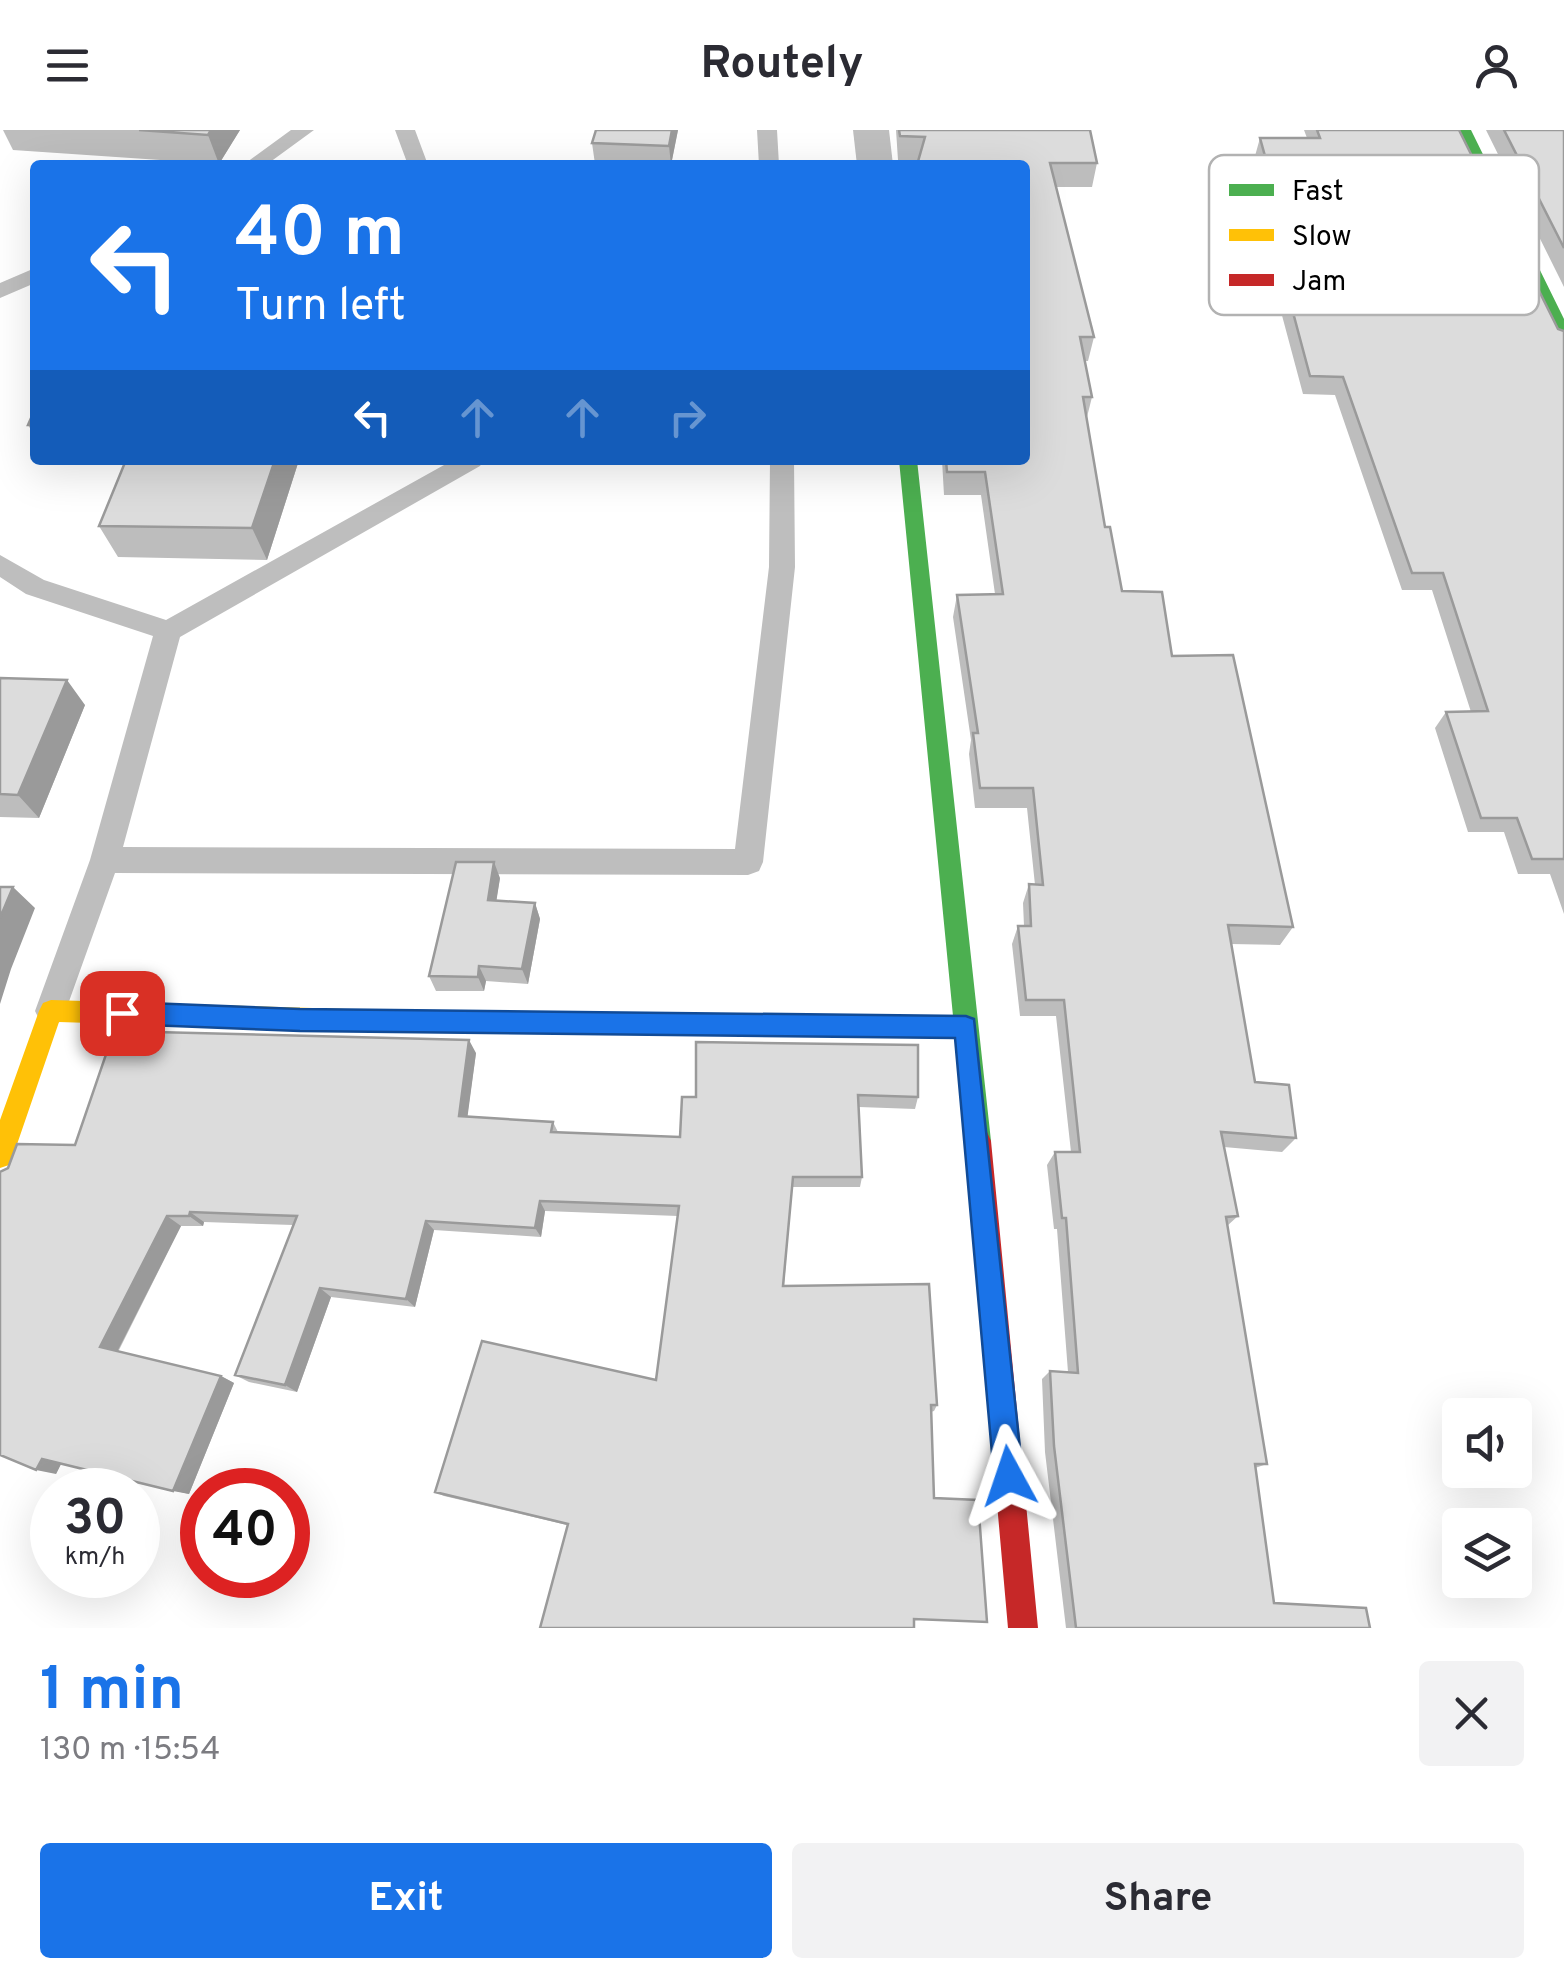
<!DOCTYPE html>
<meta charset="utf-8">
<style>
:root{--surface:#fff;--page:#f2f2f3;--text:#2b2b33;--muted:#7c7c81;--accent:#1a73e8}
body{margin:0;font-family:Overpass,sans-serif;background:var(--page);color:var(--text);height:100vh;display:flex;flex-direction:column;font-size:38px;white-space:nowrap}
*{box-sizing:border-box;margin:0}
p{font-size:32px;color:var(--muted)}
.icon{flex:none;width:55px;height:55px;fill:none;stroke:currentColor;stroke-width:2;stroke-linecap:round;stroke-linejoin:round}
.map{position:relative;height:1498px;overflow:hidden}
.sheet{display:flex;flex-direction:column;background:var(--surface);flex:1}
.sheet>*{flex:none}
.guide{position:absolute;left:30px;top:30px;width:1000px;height:305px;border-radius:10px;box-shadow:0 10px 40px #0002;background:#1a73e8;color:#fff;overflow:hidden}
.controls{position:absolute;left:1442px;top:1268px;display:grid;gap:20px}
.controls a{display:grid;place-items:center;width:90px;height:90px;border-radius:10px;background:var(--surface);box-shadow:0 10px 40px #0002;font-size:50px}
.speed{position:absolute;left:30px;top:1338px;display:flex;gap:20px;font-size:50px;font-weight:700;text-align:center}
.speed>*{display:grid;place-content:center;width:130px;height:130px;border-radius:50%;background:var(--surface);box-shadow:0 10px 40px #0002;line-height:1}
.speed small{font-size:25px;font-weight:400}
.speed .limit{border:15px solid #d22;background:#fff;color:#111}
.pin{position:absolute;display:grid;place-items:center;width:85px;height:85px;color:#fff;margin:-42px;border-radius:20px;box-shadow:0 5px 15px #0006}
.me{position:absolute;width:110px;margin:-55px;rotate:355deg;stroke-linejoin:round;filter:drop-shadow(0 0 8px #0008)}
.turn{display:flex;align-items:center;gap:35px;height:210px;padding:0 40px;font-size:45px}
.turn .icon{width:130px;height:130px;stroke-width:2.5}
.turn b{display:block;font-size:70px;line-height:85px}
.lanes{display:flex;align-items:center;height:95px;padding:0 40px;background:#0003;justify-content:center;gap:50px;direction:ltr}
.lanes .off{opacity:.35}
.round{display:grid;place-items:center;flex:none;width:105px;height:105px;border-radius:10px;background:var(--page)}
.overview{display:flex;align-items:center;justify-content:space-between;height:170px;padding:0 40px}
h1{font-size:60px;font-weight:700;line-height:75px;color:var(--accent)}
.primary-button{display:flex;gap:20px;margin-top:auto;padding:20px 40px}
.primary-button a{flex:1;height:115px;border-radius:10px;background:var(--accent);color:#fff;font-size:40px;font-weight:700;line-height:115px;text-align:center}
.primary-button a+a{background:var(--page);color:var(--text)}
header{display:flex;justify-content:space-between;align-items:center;height:130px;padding:0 40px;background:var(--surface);font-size:45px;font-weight:700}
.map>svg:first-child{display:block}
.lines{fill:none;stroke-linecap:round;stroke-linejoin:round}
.lane{fill:#bebebe;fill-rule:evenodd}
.street{fill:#bebebe;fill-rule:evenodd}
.fast{fill:#4caf50;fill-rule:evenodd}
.slow{fill:#ffc107;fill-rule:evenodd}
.jam{fill:#c62828;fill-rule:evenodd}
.wall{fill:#bdbdbd}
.shaded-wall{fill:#9a9a9a}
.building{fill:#dcdcdc;stroke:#9a9a9a;stroke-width:2.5}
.route{fill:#1a73e8;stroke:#114b97;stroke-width:2.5}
.key{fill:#fff;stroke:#b2b2b2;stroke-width:2.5}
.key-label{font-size:28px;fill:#000}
</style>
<header><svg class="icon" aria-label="menu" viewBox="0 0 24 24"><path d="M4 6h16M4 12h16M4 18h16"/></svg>Routely<svg class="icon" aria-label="person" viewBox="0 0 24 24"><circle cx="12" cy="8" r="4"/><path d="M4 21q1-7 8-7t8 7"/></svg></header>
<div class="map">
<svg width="1564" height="1498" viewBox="0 0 1564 1498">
<rect width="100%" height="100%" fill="#fff"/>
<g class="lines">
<path class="lane" d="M291,0H314L266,35H243Z
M395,0H415L428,35H408Z
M757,0H777L779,35H759Z
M35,138V153L0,168V153Z
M453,330H484L480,336L180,507L123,717L735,719L769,437L770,330H794L795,437L763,732L759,741L748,745L115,743L62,891L51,896L40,891L35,881L90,730L153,506L26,464L0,447V425L44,450L166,490Z"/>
<path class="street" d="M853,0H889L893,35H857Z"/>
<path class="fast" d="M1457,0H1471L1564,189V211L1556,206Z
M899,330H917L991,1011L987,1020L978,1023L969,1020L965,1011L955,908L766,906L757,903L754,895L757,887L766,884L953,886Z"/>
<path class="slow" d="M51,870L380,880L388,883L392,891L388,899L380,902L59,892L13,1026L9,1035L0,1038V990L39,881L43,873Z"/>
<path class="jam" d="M380,880L766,884L775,887L778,895L775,903L766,906L380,902L372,899L368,891L372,883Z
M978,999L987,1002L991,1011L1038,1498H1008L965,1011L969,1002Z"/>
</g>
<path class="wall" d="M3,0H240L219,34L13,20Z
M678,0L671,35L595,34L592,13Z
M896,0H1090L1097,33L1092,57H1056L1094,207L1088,231H1085L1092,267L1087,287L1105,397L1122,461L1172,526L1293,797L1280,815L1231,814L1255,952L1296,1008L1282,1022L1224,1017L1238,1086L1227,1096L1267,1334L1255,1338L1274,1473L1370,1498H1066L1045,1322L1042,1249L1050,1241L1068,1242L1057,1099H1054L1047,1035L1055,1022H1071L1056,886H1020L1012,814L1018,796H1024L1023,773L1029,754L1035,755L1027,678H975L969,624L971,610L953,487L957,465L995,464L981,365H944L942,330H1025V35L898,30Z
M1304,0H1459L1558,199L1564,201V784L1550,744H1518L1504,702H1468L1435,598L1446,582H1471L1432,460H1402L1335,265L1303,264L1272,148L1270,127L1276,109L1255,26L1260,8H1307Z
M1486,0H1564V157Z
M35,279V306L28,295Z
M126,330H299L267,430L118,427L99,396Z
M0,548L85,575L39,688L0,687Z
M500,748L496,771L535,773L540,789L528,854L486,851L484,861H436L429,846Z
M696,912L918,967L915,979L859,977L862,1047L860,1057H792L784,1156L937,1275L934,1281L567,1395L444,1366L435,1362L656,1250L678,1086L545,1081L541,1107L434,1100L415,1177L331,1167L297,1262L249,1252L235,1245L293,1095L204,1092L203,1096H181L118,1222L221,1246L234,1253L189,1364L61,1334L56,1344L75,1015L476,923L467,987L553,992L558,1002L680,1007L696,967Z"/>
<path class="shaded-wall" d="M211,0H240L219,34L208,5Z
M672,0H678L671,35L669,16Z
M275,330H299L267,430L252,398Z
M67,550L85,575L39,688L18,665Z
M494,732L500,748L494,786L488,770Z
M13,757L35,778L11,839L0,874V788Z
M535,773L540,789L528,854L522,839Z
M479,836L486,851L484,861L478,847Z
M469,910L476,923L466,998L459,986Z
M540,1071L545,1081L541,1107L535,1098Z
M190,1082L204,1092L203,1096L189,1086Z
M167,1086L181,1096L116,1224L100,1217Z
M426,1091L434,1100L415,1177L406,1169Z
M320,1158L331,1167L297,1262L285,1255Z
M221,1246L234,1253L189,1364L173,1361Z
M42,1329L61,1334L56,1344L36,1340Z"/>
<path class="building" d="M139,0H211L208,5Z
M596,0H672L669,16L592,13Z
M899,0H1090L1097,33H1050L1094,207H1080L1092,267H1083L1105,397H1110L1122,461L1162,462L1172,526L1233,525L1293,797L1228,795L1255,952L1289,955L1296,1008L1221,1002L1238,1086L1226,1087L1267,1334H1255L1274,1473L1366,1478L1370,1498H1076L1054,1316L1050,1241L1078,1243L1066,1088H1062L1055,1022H1080L1064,870H1026L1018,796H1031L1029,754L1043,755L1033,658H980L973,603H978L957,465L1003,464L985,342H947L946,330H1025V35H917L925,7L900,6Z
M1317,0H1459L1558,199L1564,201V729H1532L1517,688H1481L1446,582L1488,581L1443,443H1412L1343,247L1310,246L1279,130L1276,109H1288L1260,8H1320Z
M1504,0H1564V118Z
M35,279V295H28Z
M126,330H275L252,398L99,396Z
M0,548L67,550L18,665L0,664Z
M456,732H494L488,770L535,773L522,839L479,836L478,847L429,846Z
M0,757H13L0,788Z
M114,901L469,910L459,986L553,992L551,1002L680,1007L682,967H696V912L918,915V967L858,965L862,1047H793L783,1156L929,1154L937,1275H931L934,1368L978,1370L987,1492L914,1489V1498H540L568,1394L435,1362L482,1211L656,1250L679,1076L540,1071L535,1098L426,1091L406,1169L320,1158L285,1255L235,1245L297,1086L190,1082L189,1086H167L100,1217L221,1246L173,1361L42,1329L36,1340L0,1325V1042L8,1038L17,1014L75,1015Z"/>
<path class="route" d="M122,872L300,879L966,886L974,889L1023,1346L1019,1357L1009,1361L998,1357L994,1346L955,908L300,901L122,894L113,891L110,883L113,875Z"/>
<rect x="1209" y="25" width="330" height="160" rx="15" class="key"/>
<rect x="1229" y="54" width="45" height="12" fill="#4caf50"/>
<rect x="1229" y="99" width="45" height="12" fill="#ffc107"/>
<rect x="1229" y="144" width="45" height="12" fill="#c62828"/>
<g class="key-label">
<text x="1292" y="70">Fast</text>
<text x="1292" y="115">Slow</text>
<text x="1292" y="160">Jam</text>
</g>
</svg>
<div class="controls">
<a><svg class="icon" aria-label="sound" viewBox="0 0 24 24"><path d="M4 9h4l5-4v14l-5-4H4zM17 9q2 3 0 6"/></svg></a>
<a><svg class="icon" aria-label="layers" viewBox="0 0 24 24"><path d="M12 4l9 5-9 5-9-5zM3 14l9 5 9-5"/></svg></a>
</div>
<div class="speed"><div>30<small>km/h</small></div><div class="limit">40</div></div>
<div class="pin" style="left:122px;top:883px;background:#d93025"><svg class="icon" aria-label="arrive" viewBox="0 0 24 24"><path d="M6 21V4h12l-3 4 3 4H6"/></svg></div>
<svg class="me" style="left:1009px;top:1346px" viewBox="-20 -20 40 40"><path d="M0-17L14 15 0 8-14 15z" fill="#1a73e8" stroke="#fff" stroke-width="4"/></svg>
<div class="guide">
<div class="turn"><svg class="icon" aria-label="left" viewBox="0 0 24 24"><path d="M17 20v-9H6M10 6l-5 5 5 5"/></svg><div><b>40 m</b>Turn left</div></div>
<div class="lanes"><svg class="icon" aria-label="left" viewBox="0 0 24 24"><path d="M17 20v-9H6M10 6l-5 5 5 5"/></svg><svg class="icon off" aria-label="ahead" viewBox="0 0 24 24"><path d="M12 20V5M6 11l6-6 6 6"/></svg><svg class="icon off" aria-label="ahead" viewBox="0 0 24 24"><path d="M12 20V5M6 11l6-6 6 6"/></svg><svg class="icon off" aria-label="right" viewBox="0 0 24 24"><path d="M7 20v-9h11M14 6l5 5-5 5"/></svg></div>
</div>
</div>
<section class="sheet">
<div class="overview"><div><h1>1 min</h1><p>130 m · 15:54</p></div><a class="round"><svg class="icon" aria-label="close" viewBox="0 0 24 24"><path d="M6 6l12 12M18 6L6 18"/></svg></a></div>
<div class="primary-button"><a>Exit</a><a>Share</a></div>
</section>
